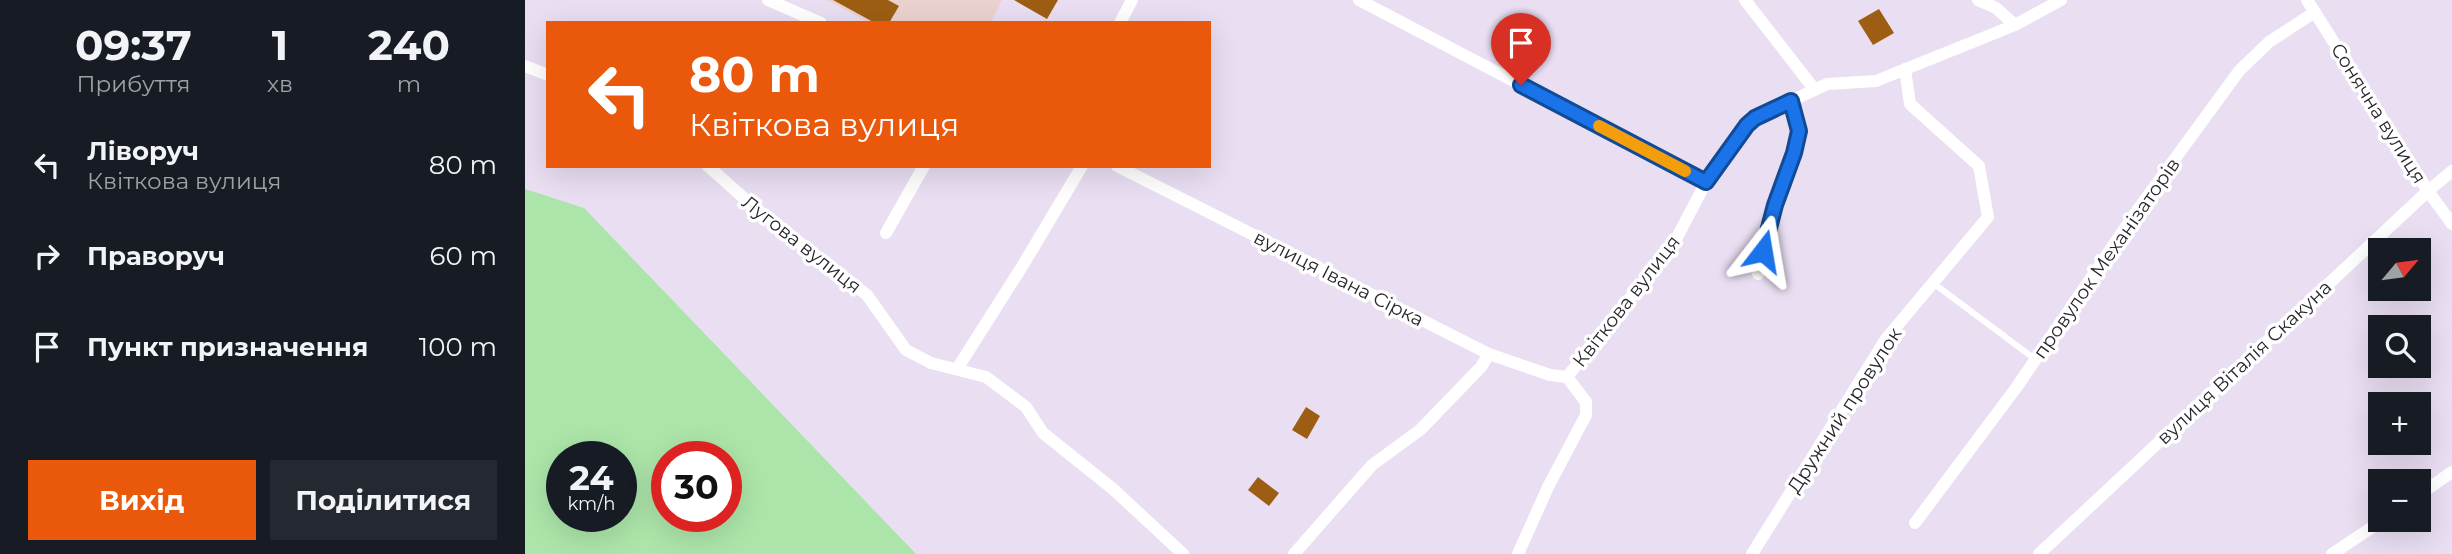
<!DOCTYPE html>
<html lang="uk">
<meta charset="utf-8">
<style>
:root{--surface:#171b24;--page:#242831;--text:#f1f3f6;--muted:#9ea1a6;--accent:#ea580c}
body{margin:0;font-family:Montserrat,sans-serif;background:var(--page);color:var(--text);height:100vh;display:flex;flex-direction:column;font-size:26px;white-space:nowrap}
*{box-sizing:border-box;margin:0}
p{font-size:23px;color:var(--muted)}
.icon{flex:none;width:38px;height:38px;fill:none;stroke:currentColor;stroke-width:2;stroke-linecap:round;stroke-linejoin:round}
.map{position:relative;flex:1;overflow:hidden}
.side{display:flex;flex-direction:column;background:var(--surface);width:525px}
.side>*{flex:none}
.hud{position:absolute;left:21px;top:21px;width:665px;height:147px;border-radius:0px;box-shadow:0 7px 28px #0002;background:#ea580c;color:#fff;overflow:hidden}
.needle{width:46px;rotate:61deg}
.tools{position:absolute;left:1843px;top:238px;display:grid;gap:14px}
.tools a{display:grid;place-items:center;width:63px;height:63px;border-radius:0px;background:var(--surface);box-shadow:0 7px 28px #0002;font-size:35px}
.speed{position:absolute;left:21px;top:441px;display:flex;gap:14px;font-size:35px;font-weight:700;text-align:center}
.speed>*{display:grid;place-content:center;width:91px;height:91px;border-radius:50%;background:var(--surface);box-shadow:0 7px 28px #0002;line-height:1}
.speed small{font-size:18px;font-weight:400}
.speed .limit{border:10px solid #d22;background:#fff;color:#111}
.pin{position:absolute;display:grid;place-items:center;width:60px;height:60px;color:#fff;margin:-72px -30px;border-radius:50% 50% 50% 0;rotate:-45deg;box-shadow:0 0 7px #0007}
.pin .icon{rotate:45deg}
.me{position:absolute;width:77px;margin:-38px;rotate:14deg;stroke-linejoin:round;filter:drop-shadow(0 0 5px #0008)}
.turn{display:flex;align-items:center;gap:24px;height:147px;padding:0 28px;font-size:32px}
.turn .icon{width:91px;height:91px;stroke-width:2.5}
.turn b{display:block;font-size:49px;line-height:60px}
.eta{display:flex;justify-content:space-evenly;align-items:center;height:119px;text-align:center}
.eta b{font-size:42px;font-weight:700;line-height:49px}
.button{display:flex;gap:14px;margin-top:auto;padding:14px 28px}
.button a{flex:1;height:80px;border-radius:0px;background:var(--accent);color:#fff;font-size:28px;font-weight:700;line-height:80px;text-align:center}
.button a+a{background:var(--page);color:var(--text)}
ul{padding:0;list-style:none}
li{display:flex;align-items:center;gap:21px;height:91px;padding:0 28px}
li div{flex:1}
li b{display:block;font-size:26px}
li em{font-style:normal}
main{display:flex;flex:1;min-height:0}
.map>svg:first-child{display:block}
.industrial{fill:#ecd2ce}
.green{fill:#ace5a9;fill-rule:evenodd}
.building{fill:#9d5e14}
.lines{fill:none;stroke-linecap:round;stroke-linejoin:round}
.service{stroke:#fff;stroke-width:6}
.minor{stroke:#fff;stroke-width:12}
.route-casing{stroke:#114b97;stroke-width:18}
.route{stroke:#1a73e8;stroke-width:12}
.slow{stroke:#f59e0b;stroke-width:12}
.labels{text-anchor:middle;stroke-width:7;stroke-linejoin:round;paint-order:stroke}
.street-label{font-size:19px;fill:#2a262d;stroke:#fff}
</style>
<main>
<section class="side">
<div class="eta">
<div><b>09:37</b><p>Прибуття</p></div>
<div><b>1</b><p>хв</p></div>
<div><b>240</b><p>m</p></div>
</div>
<ul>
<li><svg class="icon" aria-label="left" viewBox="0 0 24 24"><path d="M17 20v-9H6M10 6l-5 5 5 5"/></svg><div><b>Ліворуч</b><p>Квіткова вулиця</p></div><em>80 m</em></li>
<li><svg class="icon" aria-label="right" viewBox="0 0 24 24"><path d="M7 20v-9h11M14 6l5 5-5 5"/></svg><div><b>Праворуч</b></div><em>60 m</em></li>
<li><svg class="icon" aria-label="arrive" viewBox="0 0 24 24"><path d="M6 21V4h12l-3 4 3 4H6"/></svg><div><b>Пункт призначення</b></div><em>100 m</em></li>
</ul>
<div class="button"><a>Вихід</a><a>Поділитися</a></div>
</section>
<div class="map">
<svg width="1927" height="554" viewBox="0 0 1927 554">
<rect width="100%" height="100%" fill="#e9def2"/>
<path class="industrial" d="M302,0H477L465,23H345Z"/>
<path class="green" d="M0,189L59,208L391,554H0ZM37,457H96V516H37ZM142,457H201V516H142Z"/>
<path class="building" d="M308,0H363L374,6L364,23H350Z
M489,0H533L522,19Z
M1354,9L1369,33L1348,45L1333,21Z
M781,407L795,416L782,439L767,430Z
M733,477L754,493L744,506L723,490Z"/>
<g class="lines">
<path class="service" d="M1408,283L1510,359"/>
<path class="minor" d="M243,0L296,23
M834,0L1181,182
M1220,0L1290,90
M1453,0L1471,8L1490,25
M1782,0L1903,191L1927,224
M595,23L607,0
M0,66L23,75
M183,166L230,208L342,295L381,350L406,363L461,377L501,407L518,433L588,489L658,554
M592,166L964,354L1025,375L1042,377
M361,233L399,166
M1233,274L1250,205L1269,153L1274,131L1267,101
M432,369L498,265L557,166
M1042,377L1148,245L1181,182L1221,125L1230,118L1302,84L1351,81L1490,25L1536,0
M1894,495L1927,472
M1390,523L1491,388L1611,212L1714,71L1744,42L1790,12
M769,554L847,465L895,430L956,367L964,354
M993,554L1023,487L1061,415V402L1042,377
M1227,554L1361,339L1463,217L1454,166L1385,104L1380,69
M1514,554L1903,191L1927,171
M1807,554L1858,520"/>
</g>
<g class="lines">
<defs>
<path id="route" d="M996,85L1181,182L1222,125L1230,118L1266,101L1274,131L1269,153L1250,205L1238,251"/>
</defs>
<use href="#route" class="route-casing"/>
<use href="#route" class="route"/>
<path class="slow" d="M1074,126L1160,171"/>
</g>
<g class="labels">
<g class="street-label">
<text transform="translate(1854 113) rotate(58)" y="7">Сонячна вулиця</text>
<text transform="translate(277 244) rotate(38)" y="7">Лугова вулиця</text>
<text transform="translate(1581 258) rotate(-55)" y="7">провулок Механізаторів</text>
<text transform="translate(814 278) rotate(27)" y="7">вулиця Івана Сірка</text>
<text transform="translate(1101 301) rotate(-52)" y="7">Квіткова вулиця</text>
<text transform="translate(1719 362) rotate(-43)" y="7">вулиця Віталія Скакуна</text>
<text transform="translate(1319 410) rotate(-57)" y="7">Дружний провулок</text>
</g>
</g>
</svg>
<div class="tools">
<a><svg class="needle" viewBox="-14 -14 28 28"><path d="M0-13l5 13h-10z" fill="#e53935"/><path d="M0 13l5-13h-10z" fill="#9ea1a6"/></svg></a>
<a><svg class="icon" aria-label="search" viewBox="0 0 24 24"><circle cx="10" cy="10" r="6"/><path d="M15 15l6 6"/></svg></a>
<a>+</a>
<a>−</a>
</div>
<div class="speed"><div>24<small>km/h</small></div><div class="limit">30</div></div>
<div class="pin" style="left:996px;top:85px;background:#d93025"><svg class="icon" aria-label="arrive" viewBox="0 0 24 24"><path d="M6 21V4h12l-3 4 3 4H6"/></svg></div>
<svg class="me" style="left:1238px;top:251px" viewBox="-20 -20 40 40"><path d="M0-17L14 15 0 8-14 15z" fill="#1a73e8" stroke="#fff" stroke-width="4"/></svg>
<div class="hud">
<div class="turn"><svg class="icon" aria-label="left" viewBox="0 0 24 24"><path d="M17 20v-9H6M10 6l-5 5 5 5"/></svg><div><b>80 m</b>Квіткова вулиця</div></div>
</div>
</div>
</main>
